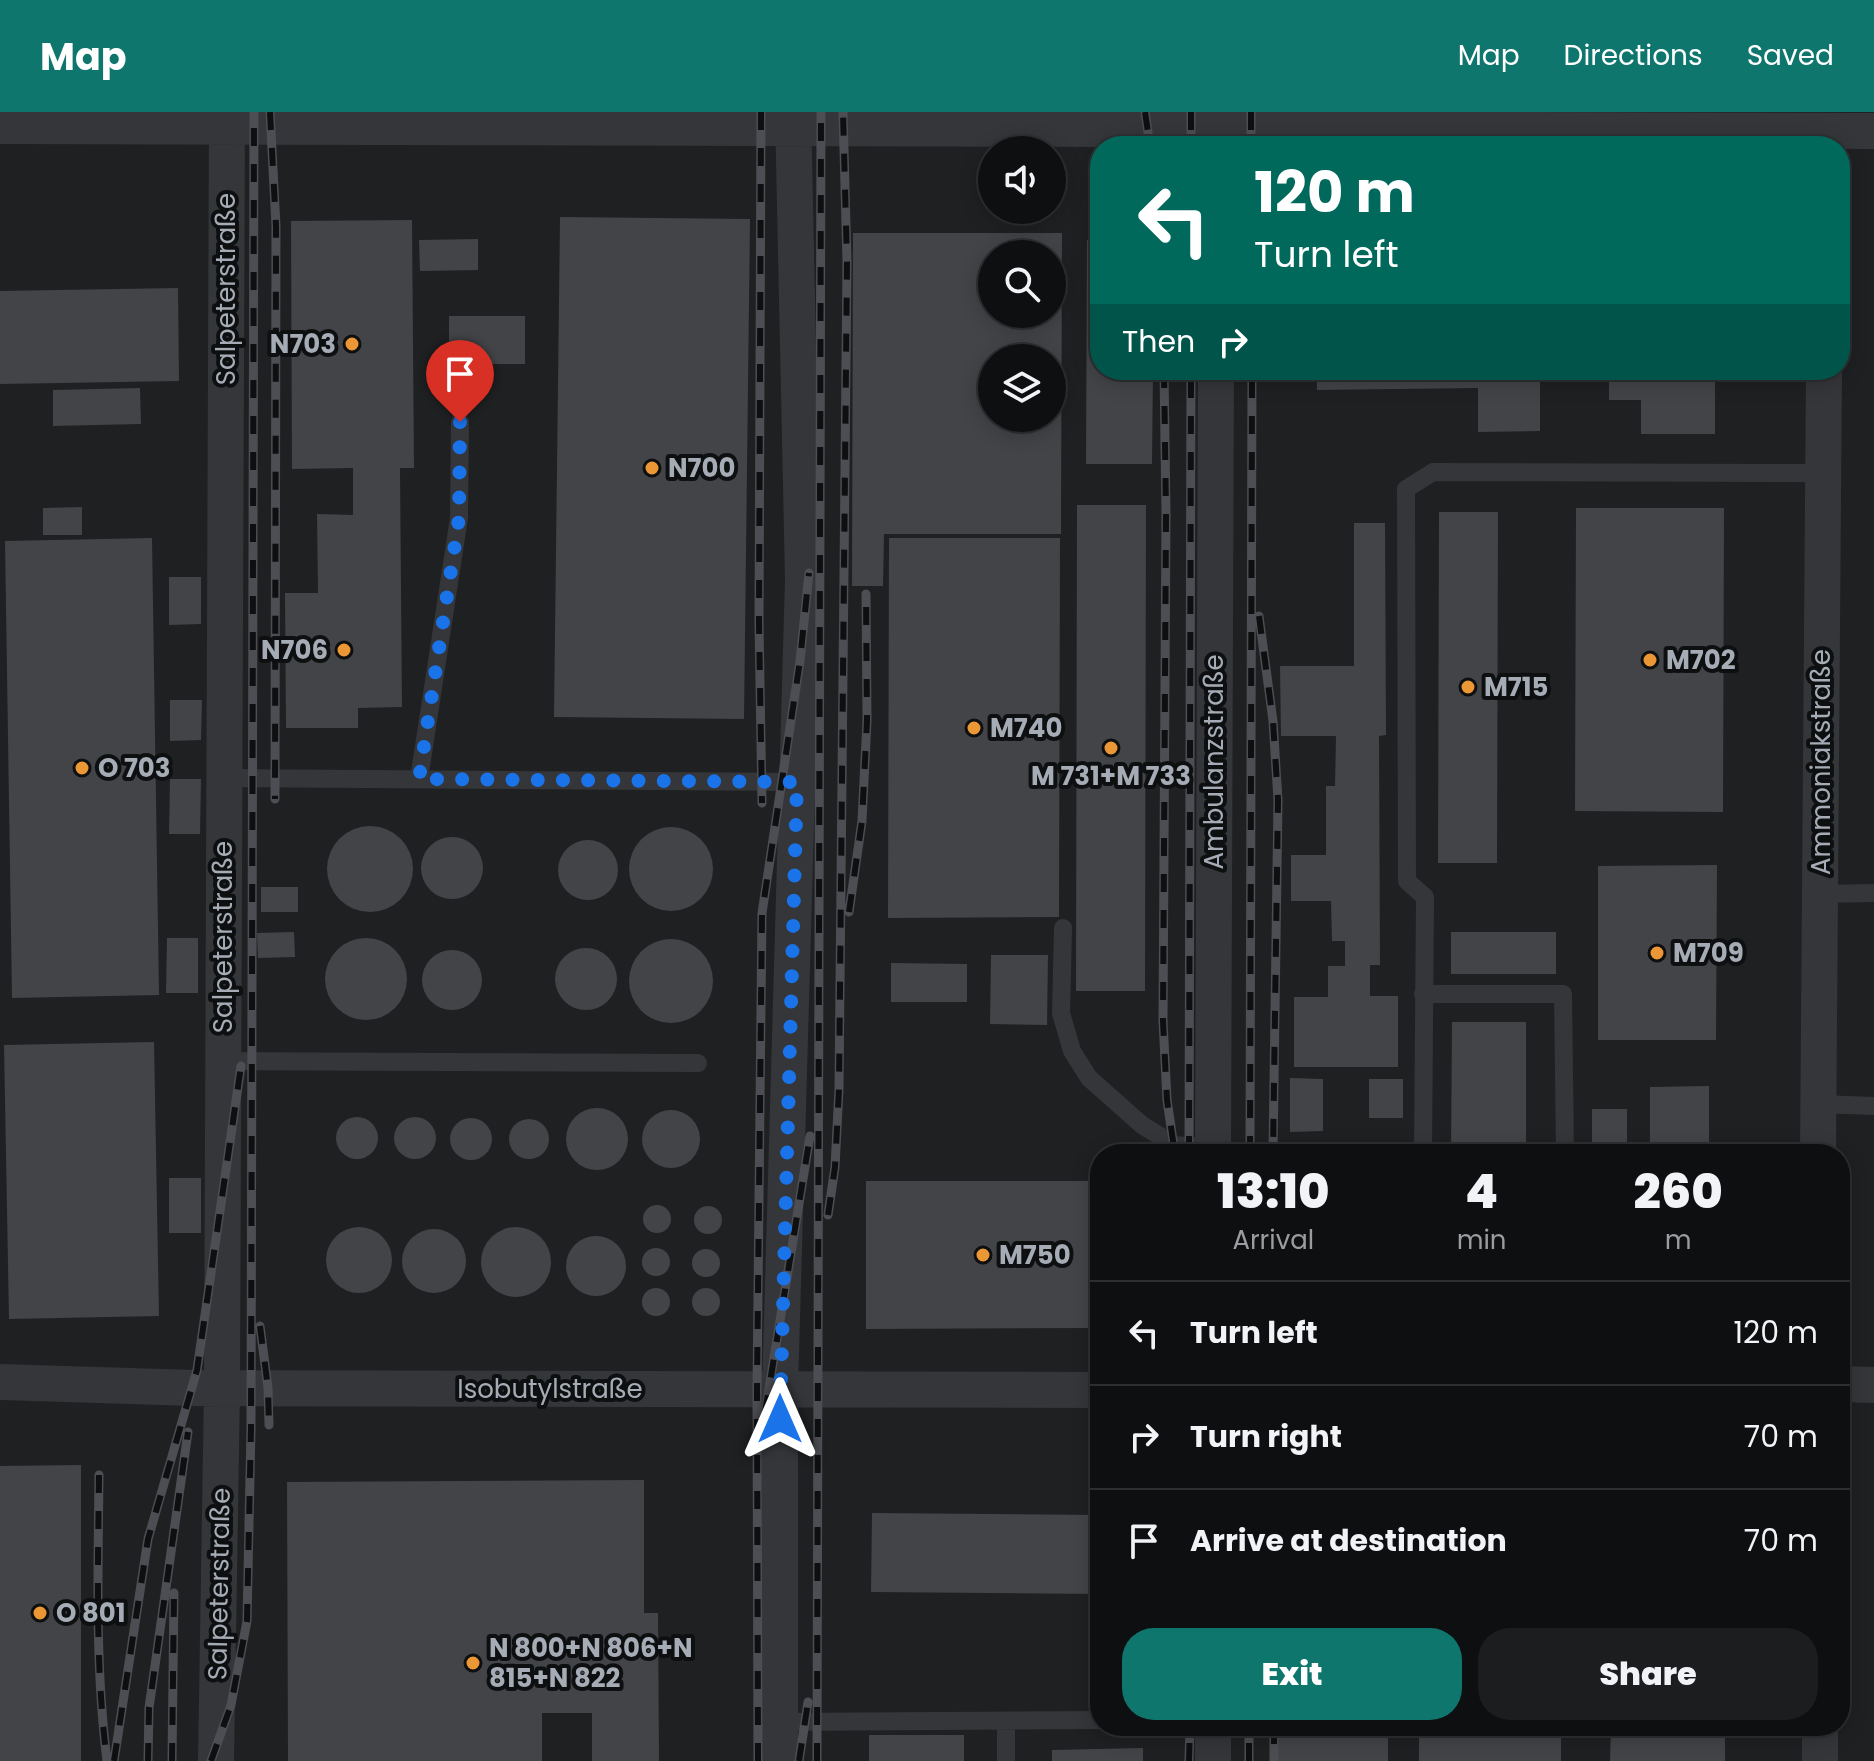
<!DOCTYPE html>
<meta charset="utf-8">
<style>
:root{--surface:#0e0f10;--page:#1c1d1e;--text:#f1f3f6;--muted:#9b9c9f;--line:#2e2f30;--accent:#0f766e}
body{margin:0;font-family:Poppins,sans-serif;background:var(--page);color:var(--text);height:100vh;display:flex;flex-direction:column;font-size:30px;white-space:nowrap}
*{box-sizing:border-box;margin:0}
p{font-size:26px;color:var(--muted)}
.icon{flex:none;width:44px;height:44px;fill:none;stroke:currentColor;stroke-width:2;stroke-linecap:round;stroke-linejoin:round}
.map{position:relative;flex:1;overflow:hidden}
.sheet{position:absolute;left:1090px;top:1032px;width:760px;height:592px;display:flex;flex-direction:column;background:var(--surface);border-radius:32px;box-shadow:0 4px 20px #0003,0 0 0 2px var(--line)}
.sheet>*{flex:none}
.banner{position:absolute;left:1090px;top:24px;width:760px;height:244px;border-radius:32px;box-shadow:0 4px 20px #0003,0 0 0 2px var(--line);background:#00695c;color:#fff;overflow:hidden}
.buttons{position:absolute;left:978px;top:24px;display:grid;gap:16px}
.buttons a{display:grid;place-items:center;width:88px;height:88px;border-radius:50%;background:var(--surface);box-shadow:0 4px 20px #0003,0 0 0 2px var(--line);font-size:40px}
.pin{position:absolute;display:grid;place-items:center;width:68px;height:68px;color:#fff;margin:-82px -34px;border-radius:50% 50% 50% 0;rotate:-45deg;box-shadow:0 0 8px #0007}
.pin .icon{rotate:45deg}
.me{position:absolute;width:88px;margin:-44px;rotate:0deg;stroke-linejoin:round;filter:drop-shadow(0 0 6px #0008)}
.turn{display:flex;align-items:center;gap:28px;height:168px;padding:0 32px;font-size:36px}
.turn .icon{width:104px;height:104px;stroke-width:2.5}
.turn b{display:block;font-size:56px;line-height:68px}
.then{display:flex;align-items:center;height:76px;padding:0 32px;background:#0003;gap:16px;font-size:30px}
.eta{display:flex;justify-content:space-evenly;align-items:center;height:136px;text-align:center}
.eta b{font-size:48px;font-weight:800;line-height:56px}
.primary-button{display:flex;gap:16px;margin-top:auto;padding:16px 32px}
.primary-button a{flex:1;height:92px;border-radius:32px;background:var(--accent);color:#fff;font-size:32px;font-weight:800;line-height:92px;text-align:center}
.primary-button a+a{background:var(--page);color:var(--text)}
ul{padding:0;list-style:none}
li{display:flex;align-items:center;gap:24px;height:104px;padding:0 32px;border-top:2px solid var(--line)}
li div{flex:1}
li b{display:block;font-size:30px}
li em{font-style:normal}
header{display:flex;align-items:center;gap:48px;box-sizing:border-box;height:112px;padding:0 40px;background:var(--accent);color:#fff}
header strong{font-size:38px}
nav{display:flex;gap:44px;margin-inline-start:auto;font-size:28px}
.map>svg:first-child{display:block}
.built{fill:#1f2022;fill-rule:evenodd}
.building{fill:#424448;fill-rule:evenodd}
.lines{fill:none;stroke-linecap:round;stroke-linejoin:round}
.lane{stroke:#35363a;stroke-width:18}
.street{stroke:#35363a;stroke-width:36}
.rail-casing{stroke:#4c4e53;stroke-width:9}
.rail{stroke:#0e0f10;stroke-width:6;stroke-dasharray:18;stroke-linecap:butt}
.route{stroke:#1a73e8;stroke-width:14;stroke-dasharray:0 25.2}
.poi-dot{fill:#eb9735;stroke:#0e0f10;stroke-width:3}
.labels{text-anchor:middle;stroke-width:8;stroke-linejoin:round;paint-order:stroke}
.street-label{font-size:26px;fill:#a5acb5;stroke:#0e0f10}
.poi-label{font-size:26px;font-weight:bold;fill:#a5acb5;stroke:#0e0f10;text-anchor:start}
</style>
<header>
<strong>Map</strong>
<nav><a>Map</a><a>Directions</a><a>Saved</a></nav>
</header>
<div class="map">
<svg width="1874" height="1649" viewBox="0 0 1874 1649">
<rect width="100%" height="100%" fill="#131415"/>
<path class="built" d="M0,0H1874V1649H0ZM1100,34H1840V258H1100ZM992,38H1052V98H992ZM992,142H1052V202H992ZM992,246H1052V306H992ZM1100,1042H1840V1614H1100Z"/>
<path class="building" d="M560,105L750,107L744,607L554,605Z
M412,108L414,356H400L402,595L358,596V616H286L285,481H318L317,402L353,403V356L292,357L291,109Z
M853,121H1062L1061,422H884L883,474H852ZM992,142H1052V202H992ZM992,246H1052V306H992Z
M478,127V158L420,159L419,128Z
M1087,128H1100V258H1153L1152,352H1086Z
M178,176L179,269L0,272V179Z
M449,204H525V252H449Z
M1317,258H1540V319L1478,320V276L1317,278Z
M1609,258H1715V322H1641V288H1609Z
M140,276L141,312L53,314V278Z
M1077,393H1146L1145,879H1076Z
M82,395V423H43V396Z
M1576,396H1724L1723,700L1575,699Z
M1439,400H1498L1497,751H1438Z
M1354,411H1385L1386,623L1379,624L1380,853H1370V884H1398V955H1294V885H1328V854H1345V829H1332L1331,789H1291V743H1326V674H1335L1336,624H1281L1280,554H1354Z
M152,426L159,883L12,886L5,429Z
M889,426H1060L1059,805L888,806Z
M169,465H201V512L169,513Z
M170,588H202L201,628L170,629Z
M170,667H201L200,722H169Z
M327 757a43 43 0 1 1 86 0a43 43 0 1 1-86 0Z
M629 757a42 42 0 1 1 84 0a42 42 0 1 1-84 0Z
M421 756a31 31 0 1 1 62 0a31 31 0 1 1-62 0Z
M558 758a30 30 0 1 1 60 0a30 30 0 1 1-60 0Z
M1717,753L1716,928H1598V754Z
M261,775H298V800H261Z
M294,820L295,845L258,846L257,821Z
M1451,820H1556V862H1451Z
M167,826H198V881H166Z
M325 867a41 41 0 1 1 82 0a41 41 0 1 1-82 0Z
M629 869a42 42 0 1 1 84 0a42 42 0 1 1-84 0Z
M555 867a31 31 0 1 1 62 0a31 31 0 1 1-62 0Z
M422 868a30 30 0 1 1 60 0a30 30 0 1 1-60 0Z
M991,843H1048L1047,913L990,912Z
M891,851L967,852V890H891Z
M1452,910H1526V1042H1451Z
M154,930L159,1204L9,1207L4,933Z
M1290,966L1323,967V1019L1290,1020Z
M1369,967H1403V1006H1369Z
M1709,974V1042H1650V975Z
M566 1027a31 31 0 1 1 62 0a31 31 0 1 1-62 0Z
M1592,997H1627V1041H1592Z
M642 1027a29 29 0 1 1 58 0a29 29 0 1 1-58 0Z
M394 1026a21 21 0 1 1 42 0a21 21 0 1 1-42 0Z
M336 1026a21 21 0 1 1 42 0a21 21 0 1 1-42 0Z
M450 1027a21 21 0 1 1 42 0a21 21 0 1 1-42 0Z
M509 1027a20 20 0 1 1 40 0a20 20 0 1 1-40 0Z
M169,1066H201V1121H169Z
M866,1069H1100V1216L866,1217Z
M643 1107a14 14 0 1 1 28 0a14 14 0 1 1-28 0Z
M694 1108a14 14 0 1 1 28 0a14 14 0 1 1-28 0Z
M326 1148a33 33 0 1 1 66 0a33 33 0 1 1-66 0Z
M481 1150a35 35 0 1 1 70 0a35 35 0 1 1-70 0Z
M402 1149a32 32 0 1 1 64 0a32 32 0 1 1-64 0Z
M566 1154a30 30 0 1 1 60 0a30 30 0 1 1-60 0Z
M642 1150a14 14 0 1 1 28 0a14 14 0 1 1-28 0Z
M692 1151a14 14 0 1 1 28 0a14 14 0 1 1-28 0Z
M642 1190a14 14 0 1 1 28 0a14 14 0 1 1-28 0Z
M692 1190a14 14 0 1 1 28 0a14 14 0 1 1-28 0Z
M81,1353V1649H0V1354Z
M644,1368V1501H658L659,1649H592V1601H542V1649H288L287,1370Z
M872,1401L1100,1403V1482L871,1480Z
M1272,1614H1388V1649H1272Z
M1419,1614H1561V1649H1419Z
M1611,1614H1725V1649H1610Z
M869,1623H964V1649H869Z
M1143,1636V1649H1052V1638Z"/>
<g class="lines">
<path class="lane" d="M224,666L797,670
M419,667L459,406L460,310
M1820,782L1874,781
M1063,816L1061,901L1072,939L1089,966L1142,1013L1174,1033L1212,1036
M1423,882H1563L1565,1042
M222,949L698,951
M1819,992L1874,994
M1423,1042L1425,785L1407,769L1406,377L1433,360L1823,361
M780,1610L1100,1608
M1006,1649V1609"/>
<path class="street" d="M0,14L1874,19
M1213,1042L1216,258
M1818,1042L1824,258
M0,1270L195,1276L1100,1278
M1840,1272L1874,1273
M1820,1614V1649
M216,1649L222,1276L227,0
M780,1649V1277L803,467L793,0
M1213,1649V1614"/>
<defs>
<path id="rail" d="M270,0L276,114L275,687
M761,0L759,511L762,691
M1145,0L1150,34
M1191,0V34
M1251,0V34
M1164,258L1166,402L1163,909L1167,988L1175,1042
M1259,504L1273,609L1278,688L1273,1042
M849,800L862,709L867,609L866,482
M1189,1042L1191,258
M1250,1042L1252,258
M828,1103L835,1055L839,977L847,150L843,0
M260,1214L268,1276L269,1313
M765,1301L810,1024
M99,1363C98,1459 95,1554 107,1649
M1274,1614V1649
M114,1649L148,1427L197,1258L241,954
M148,1649L149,1596L188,1320
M172,1649L174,1481
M211,1649L231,1593L247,1509L251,1316L254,0
M758,1649L757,1277L762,801L800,549L809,461
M799,1649L808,1590
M817,1649L821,0
M1189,1649L1190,1614
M1249,1649V1614"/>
</defs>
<use href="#rail" class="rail-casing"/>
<use href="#rail" class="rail"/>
</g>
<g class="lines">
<path class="route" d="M460,310L459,406L419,667L797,670L780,1307"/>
</g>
<g class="poi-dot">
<circle cx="352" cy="232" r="8"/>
<circle cx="652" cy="356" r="8"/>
<circle cx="344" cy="538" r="8"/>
<circle cx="1650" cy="548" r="8"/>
<circle cx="1468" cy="575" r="8"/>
<circle cx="974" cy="616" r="8"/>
<circle cx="1111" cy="636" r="8"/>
<circle cx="82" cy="656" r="8"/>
<circle cx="1657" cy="841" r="8"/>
<circle cx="983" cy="1143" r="8"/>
<circle cx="40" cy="1501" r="8"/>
<circle cx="473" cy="1551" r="8"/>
</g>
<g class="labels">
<g class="street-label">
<text transform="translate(226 177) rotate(-90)" y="9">Salpeterstraße</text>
<text transform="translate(1214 650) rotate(-90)" y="9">Ambulanzstraße</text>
<text transform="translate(1821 650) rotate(-90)" y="9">Ammoniakstraße</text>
<text transform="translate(223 825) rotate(-90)" y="9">Salpeterstraße</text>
<text x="550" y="1286">Isobutylstraße</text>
<text transform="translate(219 1472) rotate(-89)" y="9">Salpeterstraße</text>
</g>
<g class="poi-label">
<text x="336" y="241" text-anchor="end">N703</text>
<text x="668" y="365">N700</text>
<text x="328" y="547" text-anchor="end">N706</text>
<text x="1666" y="557">M702</text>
<text x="1484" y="584">M715</text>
<text x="990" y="625">M740</text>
<text x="98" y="665">O 703</text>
<text x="1111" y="673" text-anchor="middle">M 731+M 733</text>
<text x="1673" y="850">M709</text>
<text x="999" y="1152">M750</text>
<text x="56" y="1510">O 801</text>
<text x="489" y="1545">N 800+N 806+N<tspan x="489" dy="30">815+N 822</tspan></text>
</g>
</g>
</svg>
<div class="buttons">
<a><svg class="icon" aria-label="sound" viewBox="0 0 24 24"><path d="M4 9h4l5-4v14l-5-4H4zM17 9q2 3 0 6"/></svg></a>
<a><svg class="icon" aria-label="search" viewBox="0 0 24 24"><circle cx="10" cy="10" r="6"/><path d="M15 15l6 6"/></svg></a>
<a><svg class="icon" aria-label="layers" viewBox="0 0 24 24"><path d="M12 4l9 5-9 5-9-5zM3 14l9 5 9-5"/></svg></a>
</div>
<div class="pin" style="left:460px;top:310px;background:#d93025"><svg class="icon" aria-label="arrive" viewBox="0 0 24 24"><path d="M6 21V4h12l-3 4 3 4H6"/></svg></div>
<svg class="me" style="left:780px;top:1307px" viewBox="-20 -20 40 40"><path d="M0-17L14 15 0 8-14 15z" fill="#1a73e8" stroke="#fff" stroke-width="4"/></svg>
<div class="banner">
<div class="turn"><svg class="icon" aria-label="left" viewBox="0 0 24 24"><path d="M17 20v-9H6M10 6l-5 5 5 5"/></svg><div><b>120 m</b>Turn left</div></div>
<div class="then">Then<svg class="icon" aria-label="right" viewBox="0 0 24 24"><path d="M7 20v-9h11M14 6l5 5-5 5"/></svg></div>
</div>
<section class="sheet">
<div class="eta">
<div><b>13:10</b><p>Arrival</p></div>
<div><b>4</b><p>min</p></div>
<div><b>260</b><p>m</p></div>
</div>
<ul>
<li><svg class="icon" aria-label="left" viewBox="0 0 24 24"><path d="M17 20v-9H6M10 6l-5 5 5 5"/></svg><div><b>Turn left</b></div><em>120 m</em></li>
<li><svg class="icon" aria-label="right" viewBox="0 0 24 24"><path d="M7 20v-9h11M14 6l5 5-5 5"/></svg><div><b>Turn right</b></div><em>70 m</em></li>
<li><svg class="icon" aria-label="arrive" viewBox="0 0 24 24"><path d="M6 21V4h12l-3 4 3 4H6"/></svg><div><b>Arrive at destination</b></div><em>70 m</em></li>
</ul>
<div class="primary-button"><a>Exit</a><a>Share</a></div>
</section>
</div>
